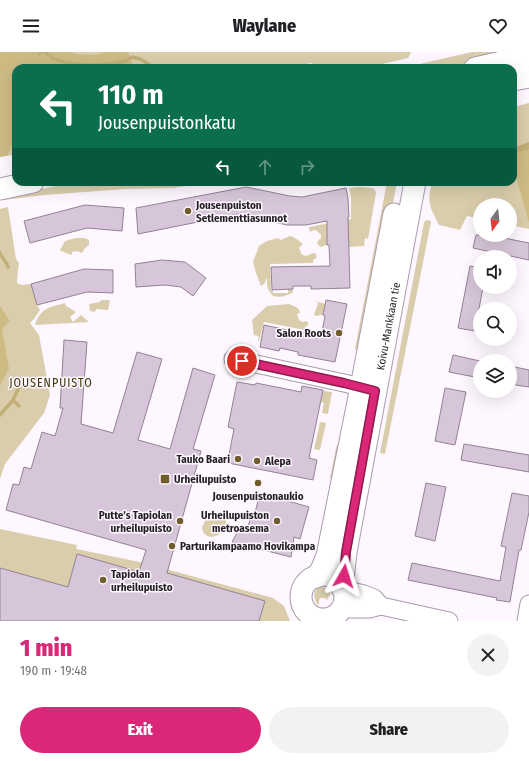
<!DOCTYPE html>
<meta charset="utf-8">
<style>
:root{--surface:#fff;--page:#f2f2f2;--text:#202124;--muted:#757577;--accent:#db2777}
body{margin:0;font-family:"Fira Sans Condensed",sans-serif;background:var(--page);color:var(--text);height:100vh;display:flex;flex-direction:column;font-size:15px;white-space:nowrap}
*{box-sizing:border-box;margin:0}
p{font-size:13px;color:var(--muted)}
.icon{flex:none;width:22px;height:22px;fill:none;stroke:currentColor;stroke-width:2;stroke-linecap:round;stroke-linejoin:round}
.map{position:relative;height:569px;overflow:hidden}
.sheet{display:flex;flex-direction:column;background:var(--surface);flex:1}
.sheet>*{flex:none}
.hud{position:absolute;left:12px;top:12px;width:505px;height:122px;border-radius:12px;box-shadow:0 4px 16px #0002;background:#0b6e4f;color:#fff;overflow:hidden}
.needle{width:26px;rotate:195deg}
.fabs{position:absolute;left:473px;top:146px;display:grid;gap:8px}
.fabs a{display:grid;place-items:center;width:44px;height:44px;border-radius:50%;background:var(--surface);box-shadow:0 4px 16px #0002;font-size:20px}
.pin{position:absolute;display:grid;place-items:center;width:34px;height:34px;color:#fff;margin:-17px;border:2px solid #fff;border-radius:50%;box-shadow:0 1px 4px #0007}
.me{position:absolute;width:44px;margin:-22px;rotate:6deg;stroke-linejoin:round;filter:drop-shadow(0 0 3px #0008)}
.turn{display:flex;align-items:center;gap:14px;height:84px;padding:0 20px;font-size:18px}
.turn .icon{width:52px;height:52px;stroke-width:2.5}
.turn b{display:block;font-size:28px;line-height:34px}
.lanes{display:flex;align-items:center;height:38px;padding:0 20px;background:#0003;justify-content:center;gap:20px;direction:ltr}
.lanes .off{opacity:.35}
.round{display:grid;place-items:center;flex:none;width:42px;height:42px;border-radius:21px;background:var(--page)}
.headline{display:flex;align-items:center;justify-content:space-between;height:68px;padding:0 20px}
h1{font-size:24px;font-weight:800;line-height:30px;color:var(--accent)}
.primary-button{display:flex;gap:8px;margin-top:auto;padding:8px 20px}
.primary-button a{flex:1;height:46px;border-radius:24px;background:var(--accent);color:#fff;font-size:16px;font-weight:800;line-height:46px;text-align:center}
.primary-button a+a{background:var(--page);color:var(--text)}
header{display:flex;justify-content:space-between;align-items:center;height:52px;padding:0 20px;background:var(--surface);font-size:18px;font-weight:800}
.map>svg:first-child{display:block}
.green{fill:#d9cdab}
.forest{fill:#cebb84}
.water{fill:#c2af78}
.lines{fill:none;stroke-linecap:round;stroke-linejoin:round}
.stream{stroke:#c2af78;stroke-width:3.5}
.building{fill:#d7c6d9;stroke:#928294}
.minor-casing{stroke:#ab9bae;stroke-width:19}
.major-casing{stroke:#ab9bae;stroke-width:23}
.minor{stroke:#fff;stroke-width:17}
.major{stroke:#fff;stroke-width:21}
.route-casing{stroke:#8e194d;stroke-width:10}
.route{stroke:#db2777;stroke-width:7}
.poi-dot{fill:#6f5e2c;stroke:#fef7ff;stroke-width:1.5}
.labels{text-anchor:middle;stroke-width:3;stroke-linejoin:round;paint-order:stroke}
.poi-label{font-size:11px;font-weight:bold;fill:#241e25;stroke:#fef7ff;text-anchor:start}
.street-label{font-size:11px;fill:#241e25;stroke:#fef7ff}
.neighbourhood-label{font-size:12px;letter-spacing:1px;fill:#41340a;stroke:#fef7ff}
</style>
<header><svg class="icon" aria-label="menu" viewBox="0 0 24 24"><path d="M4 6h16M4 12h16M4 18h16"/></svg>Waylane<svg class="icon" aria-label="heart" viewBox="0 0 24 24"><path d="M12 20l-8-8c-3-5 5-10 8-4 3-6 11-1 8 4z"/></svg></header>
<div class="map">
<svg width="529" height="569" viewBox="0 0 529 569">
<rect width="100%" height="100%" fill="#fef7ff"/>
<path class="green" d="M0,0H411L410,3L408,6L365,16H315L312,11L306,12L308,16H16Z
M472,0H519L445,16H402Z
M529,51V177L510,173V153H480V167L467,164L460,178L439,173C429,153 427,152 432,130H513V55Z
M16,87V102L7,104Z
M73,130H212L174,136L125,137L44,143L4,148L6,145Z
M387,130H397L364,300L355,297Z
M360,135L372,136L375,138L376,141L368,187L365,186L364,194L349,195L348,177L327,193H325L322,195L319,194L317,190L321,186V183L316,178H314L310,180L309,175L351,167V146L349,136Z
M8,155L16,207L19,211L18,218L17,231L22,233L31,232L37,253L40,258L34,267L30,271L39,283L50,343L44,361L5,412L0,427V157Z
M427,168L431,169V170L385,402L380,401L424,171L425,169Z
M290,184C295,185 299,189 303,192L299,196L302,203L307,204L310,202L315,201L317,204L315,207L313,208V211L270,212L271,238L273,239V241H288V237H293V240C287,244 280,246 273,244C272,243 271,242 270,240C267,237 267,231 267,227H266L265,231L261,234L256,221L253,210L259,194L267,189L278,186L281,188Z
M76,186H85L89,188V193L84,197L83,200L81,201L78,199L72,200V203L61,199L60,198L65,189Z
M101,248H110L108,258L96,257L95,260L90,259L89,252L100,250Z
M316,249L325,252L323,263H320L317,264H315L314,261C316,258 317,255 318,251Z
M65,251L66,254L76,260L70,265L73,270L81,263L89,270L35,273C40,256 50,255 65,251Z
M289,252C294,254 299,255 300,261L297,262L299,268L303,270L306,269L308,270V273L305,275V278L264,270L259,289H258L259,285L256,283L254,284L252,268L267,254Z
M323,339L332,340L328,362L322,361L324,351L321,350Z
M320,370L326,371L320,398L314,397Z
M340,392L334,427L330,426L336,396L337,393Z
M212,465C217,465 221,465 226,467C229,484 204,493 202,475L205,469Z
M0,477L77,493L76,497L140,510L273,546L284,554L290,569H0Z
M321,535C326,536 330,538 330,543L327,548L325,546H320L319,549V553L316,551L314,543L316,537Z"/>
<path class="forest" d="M0,0H69L76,2L93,3L106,0H128L134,16H16V87L7,104L0,105Z
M529,97V171L513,114V103Z
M0,254L10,269L2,277L9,317L0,334Z"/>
<path class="water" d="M529,90V97L513,103V96Z"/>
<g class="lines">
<path class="stream" d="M45,0C48,2 50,4 53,6C68,14 105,15 121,10C125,9 129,7 132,5L140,7L155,16
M39,2L41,0
M0,201C2,207 6,208 8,215
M13,348L19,354
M0,363L13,348L20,333"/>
</g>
<path class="building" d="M246,135L290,144L302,145L346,136L348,146L349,165H348L350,236L311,237V234H293V237L272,238L271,215L330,214L329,193H327V169L306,173H287L238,162L138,182L136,156Z
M85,153L124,156L122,179L87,176L30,191L24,169Z
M476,183H489L529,191V208L473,196Z
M162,208L185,210L206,226L193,244L181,235L165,233L136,235L135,212Z
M470,214L480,216V235H483L475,279L458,276Z
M84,217L113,218V241L87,240L37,253L31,232Z
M326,248L347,252L335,310L298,303V300L280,296L279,299L260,295L264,273L321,285L325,264L323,263Z
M64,288L87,290L81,372L113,381L137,300L162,307L138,388L170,397L193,316L215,323L193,397L201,399L167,521L265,549L259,569H0V516L68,535L77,502L139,520L146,498L6,458L13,432L19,433L24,415L31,417L42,380L55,384L63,356H60Z
M453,303L480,309V326L449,320Z
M510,314L529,318V335L510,332Z
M237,330L255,333L256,331L301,340L302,334L323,338L309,406L317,408L313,428L228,411L229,408H228L234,377L228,375Z
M445,336L466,340L455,393L435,389Z
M464,392L529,403V420L461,408Z
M426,431L446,435L435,489L415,484Z
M260,441L309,455L300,487L294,485L291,505L232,490L238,479L246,481L252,461H255Z
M512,441L529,444V460L521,498H519L510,550L496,548L497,546L408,528L412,511L500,529L506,495L501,494Z"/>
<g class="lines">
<defs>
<path id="minor" d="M233,307L344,331L373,338
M343,537L364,542L374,546L381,554
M342,557H369L381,554L449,569
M526,569L529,552"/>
<g id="major">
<path d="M475,16L529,4"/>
<path d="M513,28L529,25"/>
<path d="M0,137L33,130"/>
<circle cx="323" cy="545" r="22"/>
<path d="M317,525L322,516L327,504L361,335L394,162"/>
<path id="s1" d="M342,536L346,500L415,130"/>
</g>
</defs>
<use href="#minor" class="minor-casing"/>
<use href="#major" class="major-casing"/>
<use href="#minor" class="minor"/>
<use href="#major" class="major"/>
</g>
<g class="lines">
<defs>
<path id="route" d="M242,309L344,331L375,339L346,500L344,524"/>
</defs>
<use href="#route" class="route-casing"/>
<use href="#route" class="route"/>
</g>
<g class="poi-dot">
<circle cx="188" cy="159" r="4"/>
<circle cx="339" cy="281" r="4"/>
<circle cx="238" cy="407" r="4"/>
<circle cx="257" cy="409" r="4"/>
<rect x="160" y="422" width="10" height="10" rx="2"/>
<circle cx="258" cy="431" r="4"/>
<circle cx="180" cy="469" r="4"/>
<circle cx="277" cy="469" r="4"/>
<circle cx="172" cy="494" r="4"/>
<circle cx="103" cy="528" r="4"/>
</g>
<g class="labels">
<g class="poi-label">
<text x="196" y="157">Jousenpuiston<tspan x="196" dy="13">Setlementtiasunnot</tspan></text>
<text x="331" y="285" text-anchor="end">Salon Roots</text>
<text x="230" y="411" text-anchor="end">Tauko Baari</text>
<text x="265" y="413">Alepa</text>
<text x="174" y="431">Urheilupuisto</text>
<text x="258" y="448" text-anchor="middle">Jousenpuistonaukio</text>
<text x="172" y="467" text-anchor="end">Putte’s Tapiolan<tspan x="172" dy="13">urheilupuisto</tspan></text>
<text x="269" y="467" text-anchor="end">Urheilupuiston<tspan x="269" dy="13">metroasema</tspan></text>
<text x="180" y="498">Parturikampaamo Hovikampa</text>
<text x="111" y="526">Tapiolan<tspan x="111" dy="13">urheilupuisto</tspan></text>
</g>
<g class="street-label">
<text dy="4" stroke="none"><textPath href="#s1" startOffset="266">Koivu-Mankkaan tie</textPath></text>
</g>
<g class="neighbourhood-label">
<text x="51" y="335">JOUSENPUISTO</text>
</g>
</g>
</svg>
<div class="fabs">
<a><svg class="needle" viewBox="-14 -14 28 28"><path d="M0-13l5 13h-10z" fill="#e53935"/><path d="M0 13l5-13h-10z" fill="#757577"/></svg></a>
<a><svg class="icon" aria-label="sound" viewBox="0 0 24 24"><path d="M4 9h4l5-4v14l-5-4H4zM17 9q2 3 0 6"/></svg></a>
<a><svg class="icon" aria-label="search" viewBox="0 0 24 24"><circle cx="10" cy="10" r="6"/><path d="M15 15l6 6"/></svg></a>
<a><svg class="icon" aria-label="layers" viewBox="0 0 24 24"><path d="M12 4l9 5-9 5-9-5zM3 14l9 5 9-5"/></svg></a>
</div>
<div class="pin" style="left:242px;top:309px;background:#d93025"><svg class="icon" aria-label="arrive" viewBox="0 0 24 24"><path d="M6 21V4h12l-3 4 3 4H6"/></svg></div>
<svg class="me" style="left:344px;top:524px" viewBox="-20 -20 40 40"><path d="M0-17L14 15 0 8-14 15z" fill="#db2777" stroke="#fff" stroke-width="4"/></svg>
<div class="hud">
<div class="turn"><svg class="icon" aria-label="left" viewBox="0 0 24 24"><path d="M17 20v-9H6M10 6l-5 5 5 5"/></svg><div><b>110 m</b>Jousenpuistonkatu</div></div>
<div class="lanes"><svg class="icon" aria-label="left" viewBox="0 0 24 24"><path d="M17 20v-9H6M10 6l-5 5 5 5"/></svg><svg class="icon off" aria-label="ahead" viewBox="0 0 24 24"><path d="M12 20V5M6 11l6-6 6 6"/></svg><svg class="icon off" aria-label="right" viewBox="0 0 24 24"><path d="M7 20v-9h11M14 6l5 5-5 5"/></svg></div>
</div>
</div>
<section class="sheet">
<div class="headline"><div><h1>1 min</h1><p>190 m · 19:48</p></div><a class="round"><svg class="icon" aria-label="close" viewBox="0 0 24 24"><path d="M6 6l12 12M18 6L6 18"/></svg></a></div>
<div class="primary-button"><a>Exit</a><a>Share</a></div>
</section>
